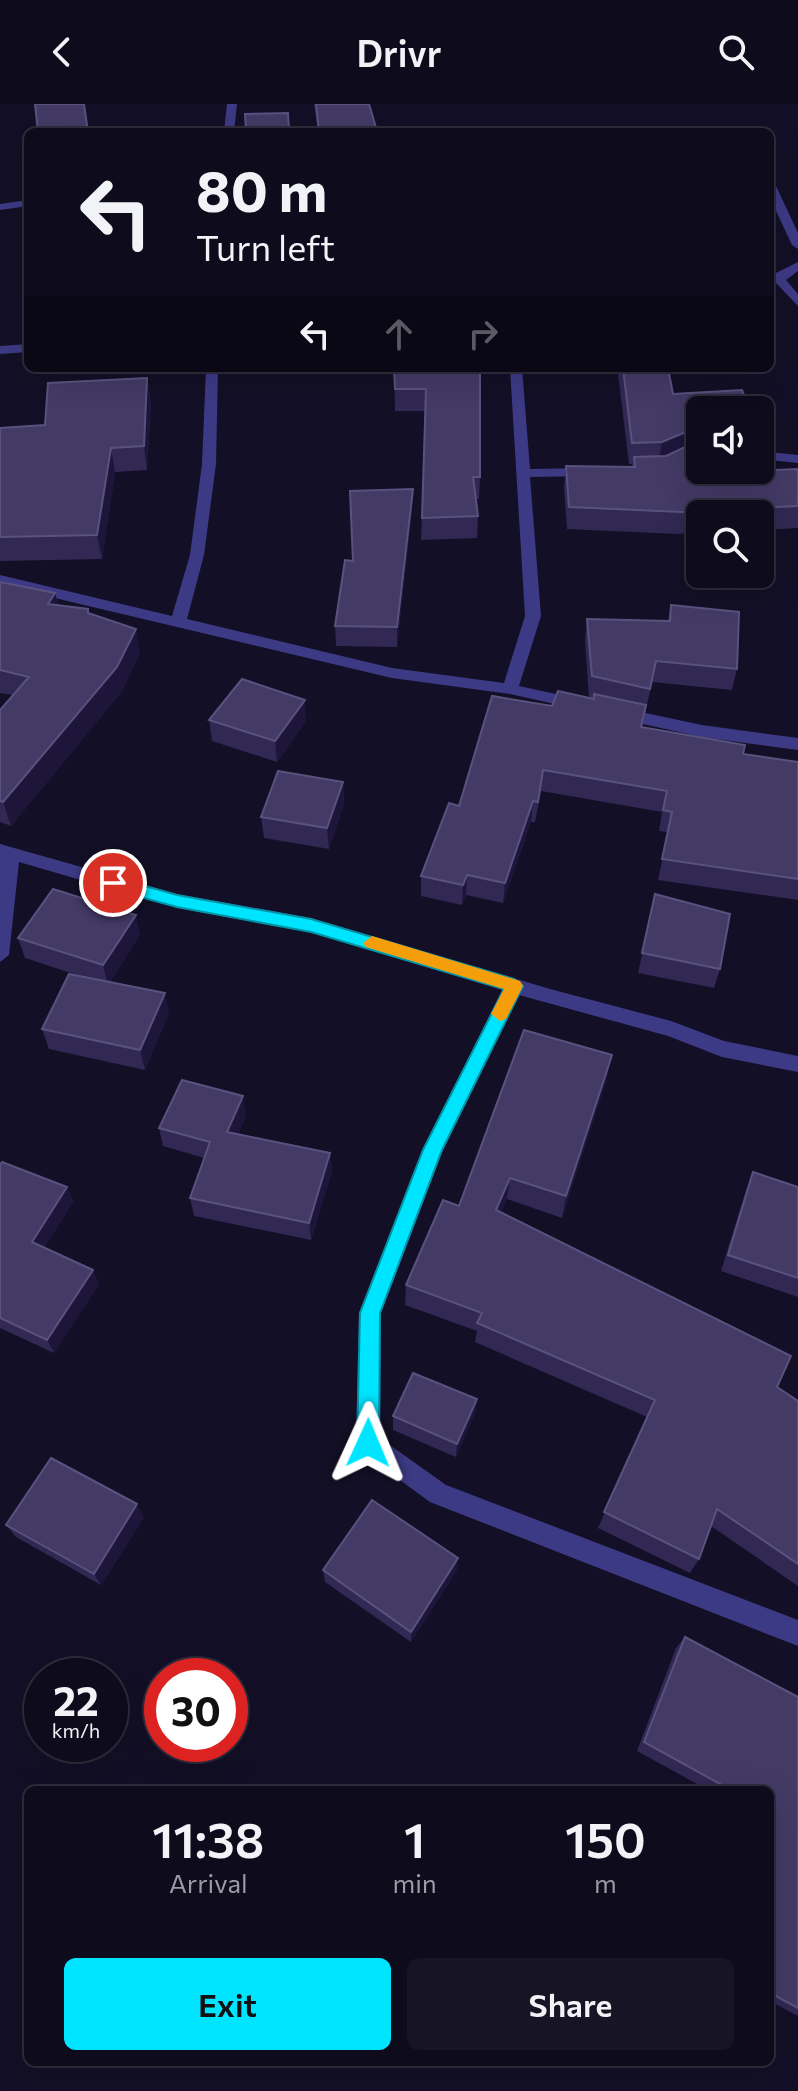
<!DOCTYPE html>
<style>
:root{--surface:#0e0b1c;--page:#171425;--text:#f1f3f6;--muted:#9b9ba3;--line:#2e2b3b;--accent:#00e5ff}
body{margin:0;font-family:Commissioner,sans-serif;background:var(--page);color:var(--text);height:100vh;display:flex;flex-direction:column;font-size:30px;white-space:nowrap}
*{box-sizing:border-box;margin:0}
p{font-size:26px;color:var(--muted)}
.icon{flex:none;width:44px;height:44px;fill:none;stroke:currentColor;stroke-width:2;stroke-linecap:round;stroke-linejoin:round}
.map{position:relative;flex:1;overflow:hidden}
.panel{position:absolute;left:24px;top:1682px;width:750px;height:280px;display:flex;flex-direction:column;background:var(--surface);border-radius:12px;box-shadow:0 8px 32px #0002,0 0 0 2px var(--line)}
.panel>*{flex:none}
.top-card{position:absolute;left:24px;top:24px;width:750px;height:244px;border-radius:12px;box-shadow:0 8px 32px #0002,0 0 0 2px var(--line);background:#0e0b1c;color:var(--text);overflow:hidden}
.buttons{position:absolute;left:686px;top:292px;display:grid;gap:16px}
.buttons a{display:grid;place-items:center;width:88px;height:88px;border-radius:12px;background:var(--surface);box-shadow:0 8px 32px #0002,0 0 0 2px var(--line);font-size:40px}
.speed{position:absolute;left:24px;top:1554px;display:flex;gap:16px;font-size:40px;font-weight:700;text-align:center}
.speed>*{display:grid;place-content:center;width:104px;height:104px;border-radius:50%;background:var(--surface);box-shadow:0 8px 32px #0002,0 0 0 2px var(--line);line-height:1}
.speed small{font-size:20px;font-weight:400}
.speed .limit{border:12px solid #d22;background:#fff;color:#111}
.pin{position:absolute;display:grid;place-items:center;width:68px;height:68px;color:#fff;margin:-34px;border:4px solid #fff;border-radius:50%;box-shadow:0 2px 8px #0007}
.me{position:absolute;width:88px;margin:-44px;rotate:1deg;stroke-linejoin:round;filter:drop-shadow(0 0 6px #0008)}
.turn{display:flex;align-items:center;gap:28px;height:168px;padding:0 40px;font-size:36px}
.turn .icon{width:104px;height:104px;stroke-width:2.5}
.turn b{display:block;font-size:56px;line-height:68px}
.lanes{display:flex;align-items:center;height:76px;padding:0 40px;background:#0003;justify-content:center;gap:40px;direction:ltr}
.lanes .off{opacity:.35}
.eta{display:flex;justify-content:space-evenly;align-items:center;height:136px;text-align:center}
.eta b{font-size:48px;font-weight:600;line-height:56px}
.action{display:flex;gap:16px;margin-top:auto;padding:16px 40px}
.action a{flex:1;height:92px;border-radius:12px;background:var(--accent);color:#111;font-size:32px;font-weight:600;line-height:92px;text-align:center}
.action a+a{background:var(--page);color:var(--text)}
header{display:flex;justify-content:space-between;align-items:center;height:104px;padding:0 40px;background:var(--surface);font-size:36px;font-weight:600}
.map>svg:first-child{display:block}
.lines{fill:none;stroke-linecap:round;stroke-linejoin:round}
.street{fill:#3d3a85;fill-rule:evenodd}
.wall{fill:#312854}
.shaded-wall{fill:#1d163a}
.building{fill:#433a66;stroke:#5a527e;stroke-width:2}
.route{fill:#00e5ff;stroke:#0095a6;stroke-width:2}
.slow{fill:#f59e0b}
</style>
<header><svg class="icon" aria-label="back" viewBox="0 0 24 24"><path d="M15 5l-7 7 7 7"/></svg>Drivr<svg class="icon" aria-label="search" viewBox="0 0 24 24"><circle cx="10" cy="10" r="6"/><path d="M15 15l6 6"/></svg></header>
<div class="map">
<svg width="798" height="1987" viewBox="0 0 798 1987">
<rect width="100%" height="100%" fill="#130f26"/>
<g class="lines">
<path class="street" d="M227,0H237L234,28H224Z
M770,79L776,82L798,129V145L792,141L770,94Z
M28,96V102L0,106V100Z
M798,158V167L786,176L798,190V202L776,179L770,180V172Z
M28,240V248L0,250V242Z
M206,264H218L216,360L204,451L187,515L392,564L504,579L525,512L510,264H522L530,365L592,364L599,368L592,372L530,373L541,512L519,582L588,597V605L582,606L510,590L392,574L0,481V471L172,512L190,451L202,360Z
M760,347L798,351V359L760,355Z
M617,603L702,621L798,634V646L702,633L611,613L609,609Z
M0,740L177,790L311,814L550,885L671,917L724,937L798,952V968L722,953L668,932L519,891L443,1046L381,1209L380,1334L446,1381L798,1516V1542L430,1398L360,1347L356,1339L359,1209L423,1046L502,886L311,828L177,804L19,758L9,851L0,858Z"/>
</g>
<path class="wall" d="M314,0H369L377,28H318Z
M372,264H480V373L479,395H476L478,412L477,434L421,436L426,307H395L394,268L372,269Z
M619,264H668L673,290L700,306V366L798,365V424L760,426V410H700V428L678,430L567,425L564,384L566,362L632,363V360H629L618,270Z
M147,274L151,298L147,366L115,368L102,455L0,457V324L45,321Z
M413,385L412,405L397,543L336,542L335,522L353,457Z
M0,478L55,489L58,501L88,505L90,510L140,549L122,587L11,722L0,718V606L13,591L0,589Z
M671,501L737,565L732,586L652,578L642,624L743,650L798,658V796L658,776L668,728L659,727L662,708L541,687L535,718H531L503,799L466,791L462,801L421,792V772L459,702L552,602L589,594L585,537L587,515L668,517Z
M209,616L306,617L277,658L212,637Z
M343,678L344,699L329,745L264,734L261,713Z
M655,790L720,865L714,884L638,869Z
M140,831L110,878L169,909L145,966L49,945L42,925L83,873L25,854L18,834Z
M607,974L562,1114L507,1095L501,1109L798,1297V1482L711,1422L699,1455L690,1469L598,1424L647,1313L475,1238L477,1227L405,1201L406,1181L459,1102Z
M246,1011L238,1030L330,1049L332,1067L311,1136L194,1112L190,1094L204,1054L163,1042L159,1024Z
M0,1061L67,1083L73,1098L44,1144L99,1180L54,1249L0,1224Z
M753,1068L798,1083V1193L721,1167L746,1086Z
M477,1295L475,1309L456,1353L393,1326V1312Z
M144,1413L101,1481L16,1433L6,1421Z
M323,1466H457L411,1538L325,1478Z
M685,1533L798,1593V1912L770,1897V1686H708L637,1647L676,1544Z"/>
<path class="shaded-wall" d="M147,274L151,298L147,366L144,342Z
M700,322V336L658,360L662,338Z
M111,344L115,368L102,455L97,431Z
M413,385L412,405L397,543V523Z
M55,489L61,514L48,500Z
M136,525L140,549L122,587L11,722L3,698Z
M305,596L306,617L277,658L275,637Z
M343,678L344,699L329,745L327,724Z
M533,697L531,718L503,799L505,779Z
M467,771L466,791L462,801L463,781Z
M136,811L140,831L108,881L103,861Z
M165,889L169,909L145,966L140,946Z
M612,951L607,974L562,1114L566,1092Z
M243,992L246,1011L231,1046L227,1028Z
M330,1049L332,1067L311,1136L309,1119Z
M510,1074L507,1095L494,1128L496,1106Z
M67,1083L73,1098L38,1153L32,1138Z
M93,1166L99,1180L54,1249L47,1236Z
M477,1295L475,1309L456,1353L457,1340Z
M137,1400L144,1413L101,1481L94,1470Z
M458,1454L457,1466L411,1538V1528Z"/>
<path class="building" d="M35,0H84L88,28H38Z
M316,0H369L377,27L319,28Z
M288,9L289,28H246L245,10Z
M394,264H480V373H473L478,412L422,414L426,285H395Z
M623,264H668L673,290L742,286L750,306H700V322L662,338L632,339Z
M147,274L144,342L111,344L97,431L0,433V324L45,321L48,279Z
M760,331L774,366L798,365V402L682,408L569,403L566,362L635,363L634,353L666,352L700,336V366H760Z
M413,385L397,523L335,522L345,456L353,457L350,387Z
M0,478L55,489L48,500L88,505V509L136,525L117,563L3,698L0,697V606L29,573L0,566Z
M671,501L739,508L737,565L656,557L650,585L592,572L587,515L670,517Z
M242,575L305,596L275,637L209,616Z
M558,587L594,595V590L646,601L641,623L745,641L743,650L798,658V775L662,755L672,708L663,706L667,687L543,666L538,698L533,697L505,779L467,771L463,781L421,772L449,699L459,702L492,592L552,602Z
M278,667L343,678L327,724L261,713Z
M53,785L136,811L103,861L18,834Z
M655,790L730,810L720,865L642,849Z
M69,870L165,889L140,946L42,925Z
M524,926L612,951L566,1092L510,1074L496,1106L791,1252L777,1283L798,1297V1460L717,1405L699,1455L604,1408L655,1296L477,1219L482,1209L406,1181L443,1096L459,1102Z
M182,976L243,992L227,1028L330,1049L309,1119L190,1094L210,1038L159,1024Z
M2,1058L67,1083L32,1138L93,1166L47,1236L0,1214V1061Z
M753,1068L798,1083V1174L728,1151Z
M413,1269L477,1295L457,1340L393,1312Z
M51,1354L137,1400L94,1470L6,1421Z
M372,1396L458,1454L411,1528L323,1466Z
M685,1533L798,1593V1904L770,1889V1686H731L644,1638Z"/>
<path class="route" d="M113,773L177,791L311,815L514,875L523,882L442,1046L380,1209L379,1339L376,1346L368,1349L360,1346L357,1339L360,1209L423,1046L504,885L311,828L177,803L107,784V775Z"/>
<path class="slow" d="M372,832L520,877L523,882L506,915L500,917L491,910L504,885L366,843L363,839Z"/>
</svg>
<div class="buttons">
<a><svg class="icon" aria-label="sound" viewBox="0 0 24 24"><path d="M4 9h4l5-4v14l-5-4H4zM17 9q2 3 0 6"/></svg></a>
<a><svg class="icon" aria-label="search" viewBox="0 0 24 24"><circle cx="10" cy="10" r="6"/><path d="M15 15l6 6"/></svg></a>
</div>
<div class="speed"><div>22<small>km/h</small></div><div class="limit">30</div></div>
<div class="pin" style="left:113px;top:779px;background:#d93025"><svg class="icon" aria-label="arrive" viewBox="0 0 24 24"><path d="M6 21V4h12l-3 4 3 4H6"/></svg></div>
<svg class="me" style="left:368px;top:1339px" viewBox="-20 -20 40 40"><path d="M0-17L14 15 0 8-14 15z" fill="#00e5ff" stroke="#fff" stroke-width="4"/></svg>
<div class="top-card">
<div class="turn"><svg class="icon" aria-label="left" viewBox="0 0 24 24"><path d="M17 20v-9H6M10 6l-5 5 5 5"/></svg><div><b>80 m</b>Turn left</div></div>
<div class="lanes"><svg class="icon" aria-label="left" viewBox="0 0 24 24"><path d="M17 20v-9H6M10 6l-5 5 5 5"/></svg><svg class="icon off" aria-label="ahead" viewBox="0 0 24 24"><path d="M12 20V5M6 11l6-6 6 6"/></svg><svg class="icon off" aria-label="right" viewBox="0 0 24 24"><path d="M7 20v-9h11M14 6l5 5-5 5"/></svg></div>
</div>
<section class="panel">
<div class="eta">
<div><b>11:38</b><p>Arrival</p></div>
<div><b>1</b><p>min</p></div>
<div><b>150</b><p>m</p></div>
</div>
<div class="action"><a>Exit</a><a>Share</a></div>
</section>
</div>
